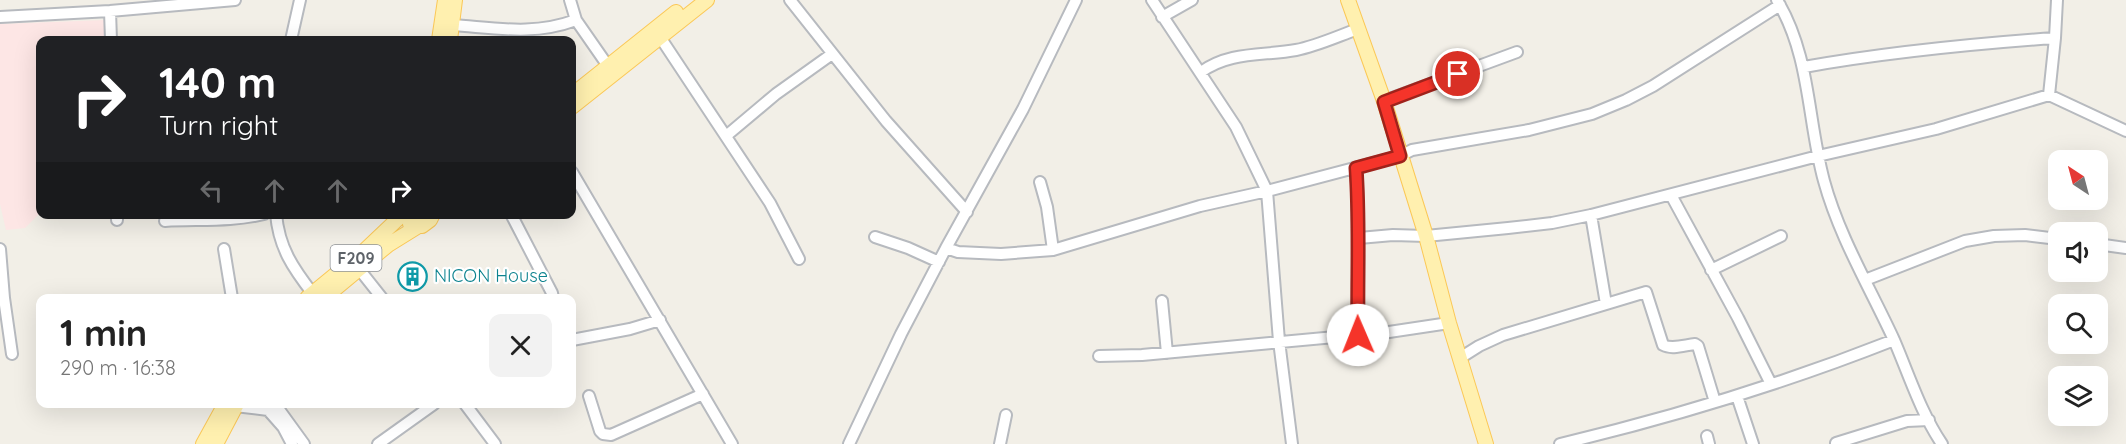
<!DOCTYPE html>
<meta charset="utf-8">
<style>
:root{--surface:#fff;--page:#f2f2f2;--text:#222;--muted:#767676}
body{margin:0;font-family:Quicksand,sans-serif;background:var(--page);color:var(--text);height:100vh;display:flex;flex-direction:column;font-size:22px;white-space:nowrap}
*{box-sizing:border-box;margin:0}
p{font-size:20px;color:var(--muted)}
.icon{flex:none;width:33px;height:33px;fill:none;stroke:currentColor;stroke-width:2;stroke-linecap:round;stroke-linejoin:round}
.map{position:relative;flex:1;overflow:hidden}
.panel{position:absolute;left:36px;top:294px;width:540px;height:114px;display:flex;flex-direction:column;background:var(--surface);border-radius:12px;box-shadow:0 6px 24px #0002}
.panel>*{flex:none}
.top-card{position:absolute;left:36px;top:36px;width:540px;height:183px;border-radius:12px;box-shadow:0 6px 24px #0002;background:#202124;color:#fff;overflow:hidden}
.needle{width:39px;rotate:324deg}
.tools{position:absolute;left:2048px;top:150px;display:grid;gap:12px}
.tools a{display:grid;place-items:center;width:60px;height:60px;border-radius:12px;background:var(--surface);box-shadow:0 6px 24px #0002;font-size:30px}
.pin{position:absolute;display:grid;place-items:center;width:51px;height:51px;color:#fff;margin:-26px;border:3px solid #fff;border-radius:50%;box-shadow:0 2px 6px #0007}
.me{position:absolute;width:66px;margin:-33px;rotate:359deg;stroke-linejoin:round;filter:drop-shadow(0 0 4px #0008)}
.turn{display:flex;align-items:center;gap:21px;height:126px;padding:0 24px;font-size:27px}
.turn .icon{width:78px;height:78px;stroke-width:2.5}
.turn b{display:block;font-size:42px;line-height:51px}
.lanes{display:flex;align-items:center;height:57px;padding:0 24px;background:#0003;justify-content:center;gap:30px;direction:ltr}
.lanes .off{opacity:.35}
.round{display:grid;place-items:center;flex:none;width:63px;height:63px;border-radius:12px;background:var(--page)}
.summary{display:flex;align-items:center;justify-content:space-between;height:102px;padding:0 24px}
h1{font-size:36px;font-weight:700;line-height:45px}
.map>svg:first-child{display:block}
.medical{fill:#fde6e5}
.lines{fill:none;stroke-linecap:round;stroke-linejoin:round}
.minor-casing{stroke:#b7babf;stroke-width:14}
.major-casing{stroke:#fbc857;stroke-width:16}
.minor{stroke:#fff;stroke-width:10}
.major{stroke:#fff0af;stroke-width:14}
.route-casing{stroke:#9f221b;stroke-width:15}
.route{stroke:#f5342a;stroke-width:10}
.labels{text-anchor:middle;stroke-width:4.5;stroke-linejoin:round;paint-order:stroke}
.shield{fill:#fff;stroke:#8e9296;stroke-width:1.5}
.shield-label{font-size:16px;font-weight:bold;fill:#5e6369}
.culture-label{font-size:18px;fill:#0d838f;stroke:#fff;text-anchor:start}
</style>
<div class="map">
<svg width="2126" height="444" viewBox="0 0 2126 444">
<rect width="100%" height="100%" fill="#f2efe7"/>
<path class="medical" d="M105,20L106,40H40V213L25,228L6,230L0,204V24Z"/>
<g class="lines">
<defs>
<path id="minor" d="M570,0L576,20L608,66
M790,0L886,121L967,212
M1777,0C1811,57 1807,119 1824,181C1839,236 1870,288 1894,340C1909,375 1921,413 1942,444
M110,11L111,40
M0,17L110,11L235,0
M1162,17L1192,0
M452,25C496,28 533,36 576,20
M660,37L770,203L799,259
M291,40L300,0
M1804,67C1888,52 1971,44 2055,38
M1201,72C1230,51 1263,56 1296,50C1317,46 1338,36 1358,29
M2049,95L2055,38L2057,0
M1384,101L1517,52
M726,136L776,94L832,54
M1356,168C1360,223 1357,279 1358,335
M572,172L732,444
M1040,182L1047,207L1053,250
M1671,195L1738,318L1771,384
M117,214V220
M276,214C279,248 293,268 313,294
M511,214L552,293L553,298
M1591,215L1606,304
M165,221C198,219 231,222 264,214
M875,237L908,248L939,262
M1359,238L1393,235L1426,236L1508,228L1552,223L1591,215L1818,156L1936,129L2049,95L2126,131
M2097,244L2126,248
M946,248L958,252L1001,254L1053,250L1200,206L1267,191L1236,127L1152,0
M0,249L4,298L12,354
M224,249L232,298
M359,269L382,298
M1711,270L1781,236
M1865,280L1965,241L1994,236L2025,235L2058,239
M1162,301L1167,353
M572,340L630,329L660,320
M1099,356L1142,355L1389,332L1449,323
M1460,358L1479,346L1503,335L1646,292L1663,345C1672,350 1685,345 1695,344L1698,346L1715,402
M589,396L600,431L603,434L611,435L703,394
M1737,396L1753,444
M275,404L304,444
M465,404L495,444
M235,406L268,410L283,427L292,444
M1707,436L1709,444
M1836,443L1907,421L1929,420
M378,444L434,404
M849,444L901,334L946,248L1023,109L1076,0
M1000,444L1006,415
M1292,444L1279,341L1267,191L1400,156L1412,150L1529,130L1592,114L1626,100L1653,86L1780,5
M1560,444C1674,417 1785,383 1894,340"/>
<path id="major" d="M1348,0L1384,101L1426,236L1449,323L1486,444
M439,40L445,0
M450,40L455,0
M572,95L676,12
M572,107L707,0
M410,224L422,226L430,220L433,214
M307,298L364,251L403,214
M324,298L388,245L417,227
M203,444L225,404
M216,444L237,404"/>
</defs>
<use href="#minor" class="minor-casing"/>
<use href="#major" class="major-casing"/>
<use href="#minor" class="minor"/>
<use href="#major" class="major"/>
</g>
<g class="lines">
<defs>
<path id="route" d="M1358,335C1357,279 1360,223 1356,168L1400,156L1384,102L1458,74"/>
</defs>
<use href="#route" class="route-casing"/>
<use href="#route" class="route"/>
</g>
<defs>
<symbol id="building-ring" viewBox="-11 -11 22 22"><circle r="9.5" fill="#fff" stroke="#0f9aa8" stroke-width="1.5"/><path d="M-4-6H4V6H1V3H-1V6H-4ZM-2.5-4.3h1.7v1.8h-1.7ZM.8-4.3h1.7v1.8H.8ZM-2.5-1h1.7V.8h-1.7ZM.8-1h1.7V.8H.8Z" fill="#0f9aa8"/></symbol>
</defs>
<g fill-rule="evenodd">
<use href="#building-ring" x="396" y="260" width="33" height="33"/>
</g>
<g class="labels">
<rect class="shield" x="330.5" y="245" width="51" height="26" rx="4.5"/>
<g class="shield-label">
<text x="356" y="264">F209</text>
</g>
<g class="culture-label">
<text x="434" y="282">NICON House</text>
</g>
</g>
</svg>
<div class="tools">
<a><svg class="needle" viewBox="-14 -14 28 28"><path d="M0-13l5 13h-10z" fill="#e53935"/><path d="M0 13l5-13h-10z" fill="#767676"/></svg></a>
<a><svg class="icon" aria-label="sound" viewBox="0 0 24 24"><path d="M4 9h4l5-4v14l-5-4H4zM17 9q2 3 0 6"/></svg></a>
<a><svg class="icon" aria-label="search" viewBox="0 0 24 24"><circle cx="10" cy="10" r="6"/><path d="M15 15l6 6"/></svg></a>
<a><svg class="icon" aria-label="layers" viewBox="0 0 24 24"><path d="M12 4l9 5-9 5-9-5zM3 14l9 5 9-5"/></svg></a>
</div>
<div class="pin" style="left:1458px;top:74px;background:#d93025"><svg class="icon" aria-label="arrive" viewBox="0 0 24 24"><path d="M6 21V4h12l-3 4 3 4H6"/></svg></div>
<svg class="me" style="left:1358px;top:335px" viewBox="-20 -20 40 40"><circle r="19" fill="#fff"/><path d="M0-13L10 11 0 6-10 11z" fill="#f5342a"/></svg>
<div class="top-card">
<div class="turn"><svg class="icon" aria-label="right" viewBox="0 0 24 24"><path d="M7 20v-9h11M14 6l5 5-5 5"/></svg><div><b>140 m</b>Turn right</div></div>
<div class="lanes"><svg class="icon off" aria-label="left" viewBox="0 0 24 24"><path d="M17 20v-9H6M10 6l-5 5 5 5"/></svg><svg class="icon off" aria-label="ahead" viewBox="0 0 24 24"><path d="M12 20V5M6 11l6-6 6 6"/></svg><svg class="icon off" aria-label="ahead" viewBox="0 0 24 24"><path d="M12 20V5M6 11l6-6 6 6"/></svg><svg class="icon" aria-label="right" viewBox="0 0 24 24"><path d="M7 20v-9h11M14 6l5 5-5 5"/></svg></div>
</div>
<section class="panel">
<div class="summary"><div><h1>1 min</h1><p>290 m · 16:38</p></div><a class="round"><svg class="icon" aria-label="close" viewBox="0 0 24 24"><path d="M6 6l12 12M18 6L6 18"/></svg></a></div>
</section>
</div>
